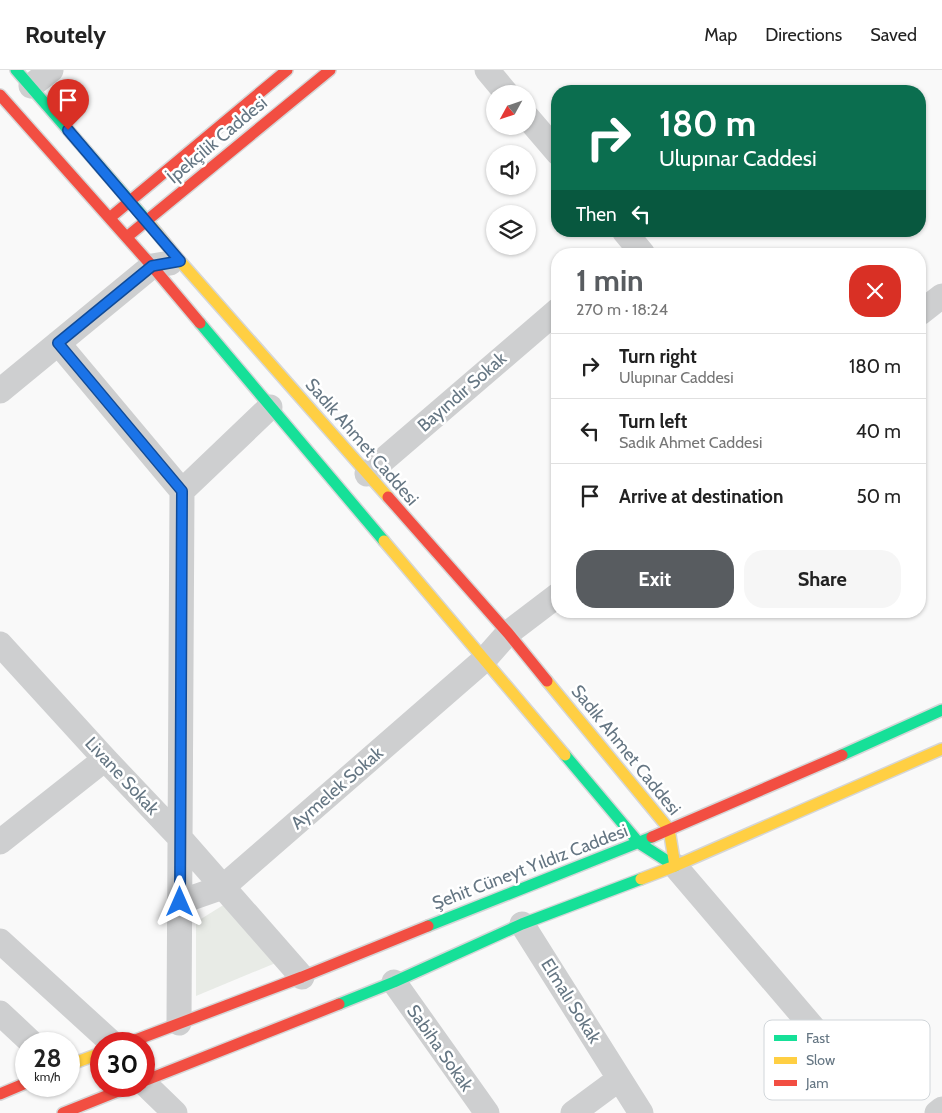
<!DOCTYPE html>
<meta charset="utf-8">
<style>
:root{--surface:#fff;--page:#f6f6f6;--text:#222;--muted:#767676;--line:#e0e0e0;--accent:#585c60}
body{margin:0;font-family:Cabin,sans-serif;background:var(--page);color:var(--text);height:100vh;display:flex;flex-direction:column;font-size:19px;white-space:nowrap}
*{box-sizing:border-box;margin:0}
p{font-size:16px;color:var(--muted)}
.icon{flex:none;width:28px;height:28px;fill:none;stroke:currentColor;stroke-width:2;stroke-linecap:round;stroke-linejoin:round}
.map{position:relative;flex:1;overflow:hidden}
.drawer{position:absolute;left:551px;top:178px;width:375px;height:370px;display:flex;flex-direction:column;background:var(--surface);border-radius:20px;box-shadow:0 1px 4px #0004}
.drawer>*{flex:none}
.banner{position:absolute;left:551px;top:15px;width:375px;height:152px;border-radius:20px;box-shadow:0 1px 4px #0004;background:#0b6e4f;color:#fff;overflow:hidden}
.needle{width:32px;rotate:230deg}
.buttons{position:absolute;left:486px;top:15px;display:grid;gap:10px}
.buttons a{display:grid;place-items:center;width:50px;height:50px;border-radius:50%;background:var(--surface);box-shadow:0 1px 4px #0004;font-size:25px}
.speed{position:absolute;left:15px;top:962px;display:flex;gap:10px;font-size:25px;font-weight:700;text-align:center}
.speed>*{display:grid;place-content:center;width:65px;height:65px;border-radius:50%;background:var(--surface);box-shadow:0 1px 4px #0004;line-height:1}
.speed small{font-size:12px;font-weight:400}
.speed .limit{border:8px solid #d22;background:#fff;color:#111}
.pin{position:absolute;display:grid;place-items:center;width:42px;height:42px;color:#fff;margin:-51px -21px;border-radius:50% 50% 50% 0;rotate:-45deg;box-shadow:0 0 5px #0007}
.pin .icon{rotate:45deg}
.me{position:absolute;width:55px;margin:-28px;rotate:0deg;stroke-linejoin:round;filter:drop-shadow(0 0 4px #0008)}
.turn{display:flex;align-items:center;gap:18px;height:105px;padding:0 25px;font-size:22px}
.turn .icon{width:65px;height:65px;stroke-width:2.5}
.turn b{display:block;font-size:35px;line-height:42px}
.then{display:flex;align-items:center;height:48px;padding:0 25px;background:#0003;gap:10px;font-size:19px}
.round{display:grid;place-items:center;flex:none;width:52px;height:52px;border-radius:20px;background:var(--page)}
.overview{display:flex;align-items:center;justify-content:space-between;height:85px;padding:0 25px}
h1{font-size:30px;font-weight:700;line-height:38px;color:var(--accent)}
.cta{display:flex;gap:10px;margin-top:auto;padding:10px 25px}
.cta a{flex:1;height:58px;border-radius:20px;background:var(--accent);color:#fff;font-size:20px;font-weight:700;line-height:58px;text-align:center}
.cta a+a{background:var(--page);color:var(--text)}
ul{padding:0;list-style:none}
li{display:flex;align-items:center;gap:15px;height:65px;padding:0 25px;border-top:1px solid var(--line)}
li div{flex:1}
li b{display:block;font-size:19px}
li em{font-style:normal}
header{display:flex;align-items:center;gap:30px;box-sizing:border-box;height:70px;padding:0 25px;background:var(--surface);border-bottom:1px solid var(--line)}
header strong{font-size:24px}
nav{display:flex;gap:28px;margin-inline-start:auto;font-size:18px}
.map>svg:first-child{display:block}
.green{fill:#e8ebe6}
.lines{fill:none;stroke-linecap:round;stroke-linejoin:round}
.fast-casing{stroke:#d5d6d7;stroke-width:14}
.slow-casing{stroke:#d5d6d7;stroke-width:14}
.jam-casing{stroke:#d5d6d7;stroke-width:14}
.street{stroke:#cecfd0;stroke-width:25}
.fast{stroke:#16e098;stroke-width:11}
.slow{stroke:#ffcf43;stroke-width:11}
.jam{stroke:#f24e42;stroke-width:11}
.route-casing{stroke:#114b97;stroke-width:12}
.route{stroke:#1a73e8;stroke-width:9}
.labels{text-anchor:middle;stroke-width:5;stroke-linejoin:round;paint-order:stroke}
.street-label{font-size:18px;fill:#657683;stroke:#fff}
.key{fill:#fff;stroke:#d1d6da;stroke-width:1}
.key-label{font-size:14px;fill:#657683}
</style>
<header>
<strong>Routely</strong>
<nav><a>Map</a><a>Directions</a><a>Saved</a></nav>
</header>
<div class="map">
<svg width="942" height="1043" viewBox="0 0 942 1043">
<rect width="100%" height="100%" fill="#f9f9f9"/>
<path class="green" d="M225,834L278,892L196,926V852Z"/>
<g class="lines">
<defs>
<path id="fast" d="M16,0L148,152
M200,253L384,471
M565,685L639,773L675,796
M842,685L942,640
M428,856L652,767
M339,934L394,912L522,854L641,809"/>
<path id="slow" d="M148,152L180,191L388,427
M384,471L565,685
M547,611L669,759L675,796
M641,809L675,796L942,679
M69,995L101,983"/>
<path id="jam" d="M0,25L152,196L200,253
M112,146L287,0
M128,166L330,0
M388,427L508,563L547,611
M652,767L842,685
M125,974L302,907L428,856
M144,1011L339,934
M0,1024L26,1013
M63,1043L131,1016"/>
</defs>
<use href="#fast" class="fast-casing"/>
<use href="#slow" class="slow-casing"/>
<use href="#jam" class="jam-casing"/>
<path class="street" d="M487,0L507,24
M31,16L51,0
M528,48L558,83
M624,161L643,184
M920,243L942,226
M58,273L182,421L179,953
M0,321L152,196L170,193
M367,404L558,240
M182,421L270,337
M0,574L105,689L180,768L302,907
M0,772L105,689
M675,796L851,1002
M180,832L223,817L485,589L508,563L558,525
M522,854L641,1043
M0,871L113,974
M394,912L487,1043
M0,943L33,974
M144,1013L175,1043
M573,1043L619,1009
M937,1043L942,1039"/>
<use href="#fast" class="fast"/>
<use href="#slow" class="slow"/>
<use href="#jam" class="jam"/>
</g>
<g class="lines">
<defs>
<path id="route" d="M68,60L180,191L152,196L58,273L182,421L180,832"/>
</defs>
<use href="#route" class="route-casing"/>
<use href="#route" class="route"/>
</g>
<g class="labels">
<g class="street-label">
<text transform="translate(217 70) rotate(-40)" y="6">İpekçilik Caddesi</text>
<text transform="translate(462 322) rotate(-41)" y="6">Bayındır Sokak</text>
<text transform="translate(362 372) rotate(49)" y="6">Sadık Ahmet Caddesi</text>
<text transform="translate(626 680) rotate(51)" y="6">Sadık Ahmet Caddesi</text>
<text transform="translate(122 706) rotate(47)" y="6">Livane Sokak</text>
<text transform="translate(337 718) rotate(-41)" y="6">Aymelek Sokak</text>
<text transform="translate(530 797) rotate(-21)" y="6">Şehit Cüneyt Yıldız Caddesi</text>
<text transform="translate(571 931) rotate(58)" y="6">Elmalı Sokak</text>
<text transform="translate(440 978) rotate(55)" y="6">Sabiha Sokak</text>
</g>
</g>
<rect x="764" y="950" width="166" height="80" rx="8" class="key"/>
<rect x="774" y="965" width="23" height="6" fill="#16e098"/>
<rect x="774" y="987" width="23" height="7" fill="#ffcf43"/>
<rect x="774" y="1010" width="23" height="6" fill="#f24e42"/>
<g class="key-label">
<text x="806" y="973">Fast</text>
<text x="806" y="995">Slow</text>
<text x="806" y="1018">Jam</text>
</g>
</svg>
<div class="buttons">
<a><svg class="needle" viewBox="-14 -14 28 28"><path d="M0-13l5 13h-10z" fill="#e53935"/><path d="M0 13l5-13h-10z" fill="#767676"/></svg></a>
<a><svg class="icon" aria-label="sound" viewBox="0 0 24 24"><path d="M4 9h4l5-4v14l-5-4H4zM17 9q2 3 0 6"/></svg></a>
<a><svg class="icon" aria-label="layers" viewBox="0 0 24 24"><path d="M12 4l9 5-9 5-9-5zM3 14l9 5 9-5"/></svg></a>
</div>
<div class="speed"><div>28<small>km/h</small></div><div class="limit">30</div></div>
<div class="pin" style="left:68px;top:60px;background:#d93025"><svg class="icon" aria-label="arrive" viewBox="0 0 24 24"><path d="M6 21V4h12l-3 4 3 4H6"/></svg></div>
<svg class="me" style="left:180px;top:832px" viewBox="-20 -20 40 40"><path d="M0-17L14 15 0 8-14 15z" fill="#1a73e8" stroke="#fff" stroke-width="4"/></svg>
<div class="banner">
<div class="turn"><svg class="icon" aria-label="right" viewBox="0 0 24 24"><path d="M7 20v-9h11M14 6l5 5-5 5"/></svg><div><b>180 m</b>Ulupınar Caddesi</div></div>
<div class="then">Then<svg class="icon" aria-label="left" viewBox="0 0 24 24"><path d="M17 20v-9H6M10 6l-5 5 5 5"/></svg></div>
</div>
<section class="drawer">
<div class="overview"><div><h1>1 min</h1><p>270 m · 18:24</p></div><a class="round" style="background:#d93025;color:#fff"><svg class="icon" aria-label="close" viewBox="0 0 24 24"><path d="M6 6l12 12M18 6L6 18"/></svg></a></div>
<ul>
<li><svg class="icon" aria-label="right" viewBox="0 0 24 24"><path d="M7 20v-9h11M14 6l5 5-5 5"/></svg><div><b>Turn right</b><p>Ulupınar Caddesi</p></div><em>180 m</em></li>
<li><svg class="icon" aria-label="left" viewBox="0 0 24 24"><path d="M17 20v-9H6M10 6l-5 5 5 5"/></svg><div><b>Turn left</b><p>Sadık Ahmet Caddesi</p></div><em>40 m</em></li>
<li><svg class="icon" aria-label="arrive" viewBox="0 0 24 24"><path d="M6 21V4h12l-3 4 3 4H6"/></svg><div><b>Arrive at destination</b></div><em>50 m</em></li>
</ul>
<div class="cta"><a>Exit</a><a>Share</a></div>
</section>
</div>
